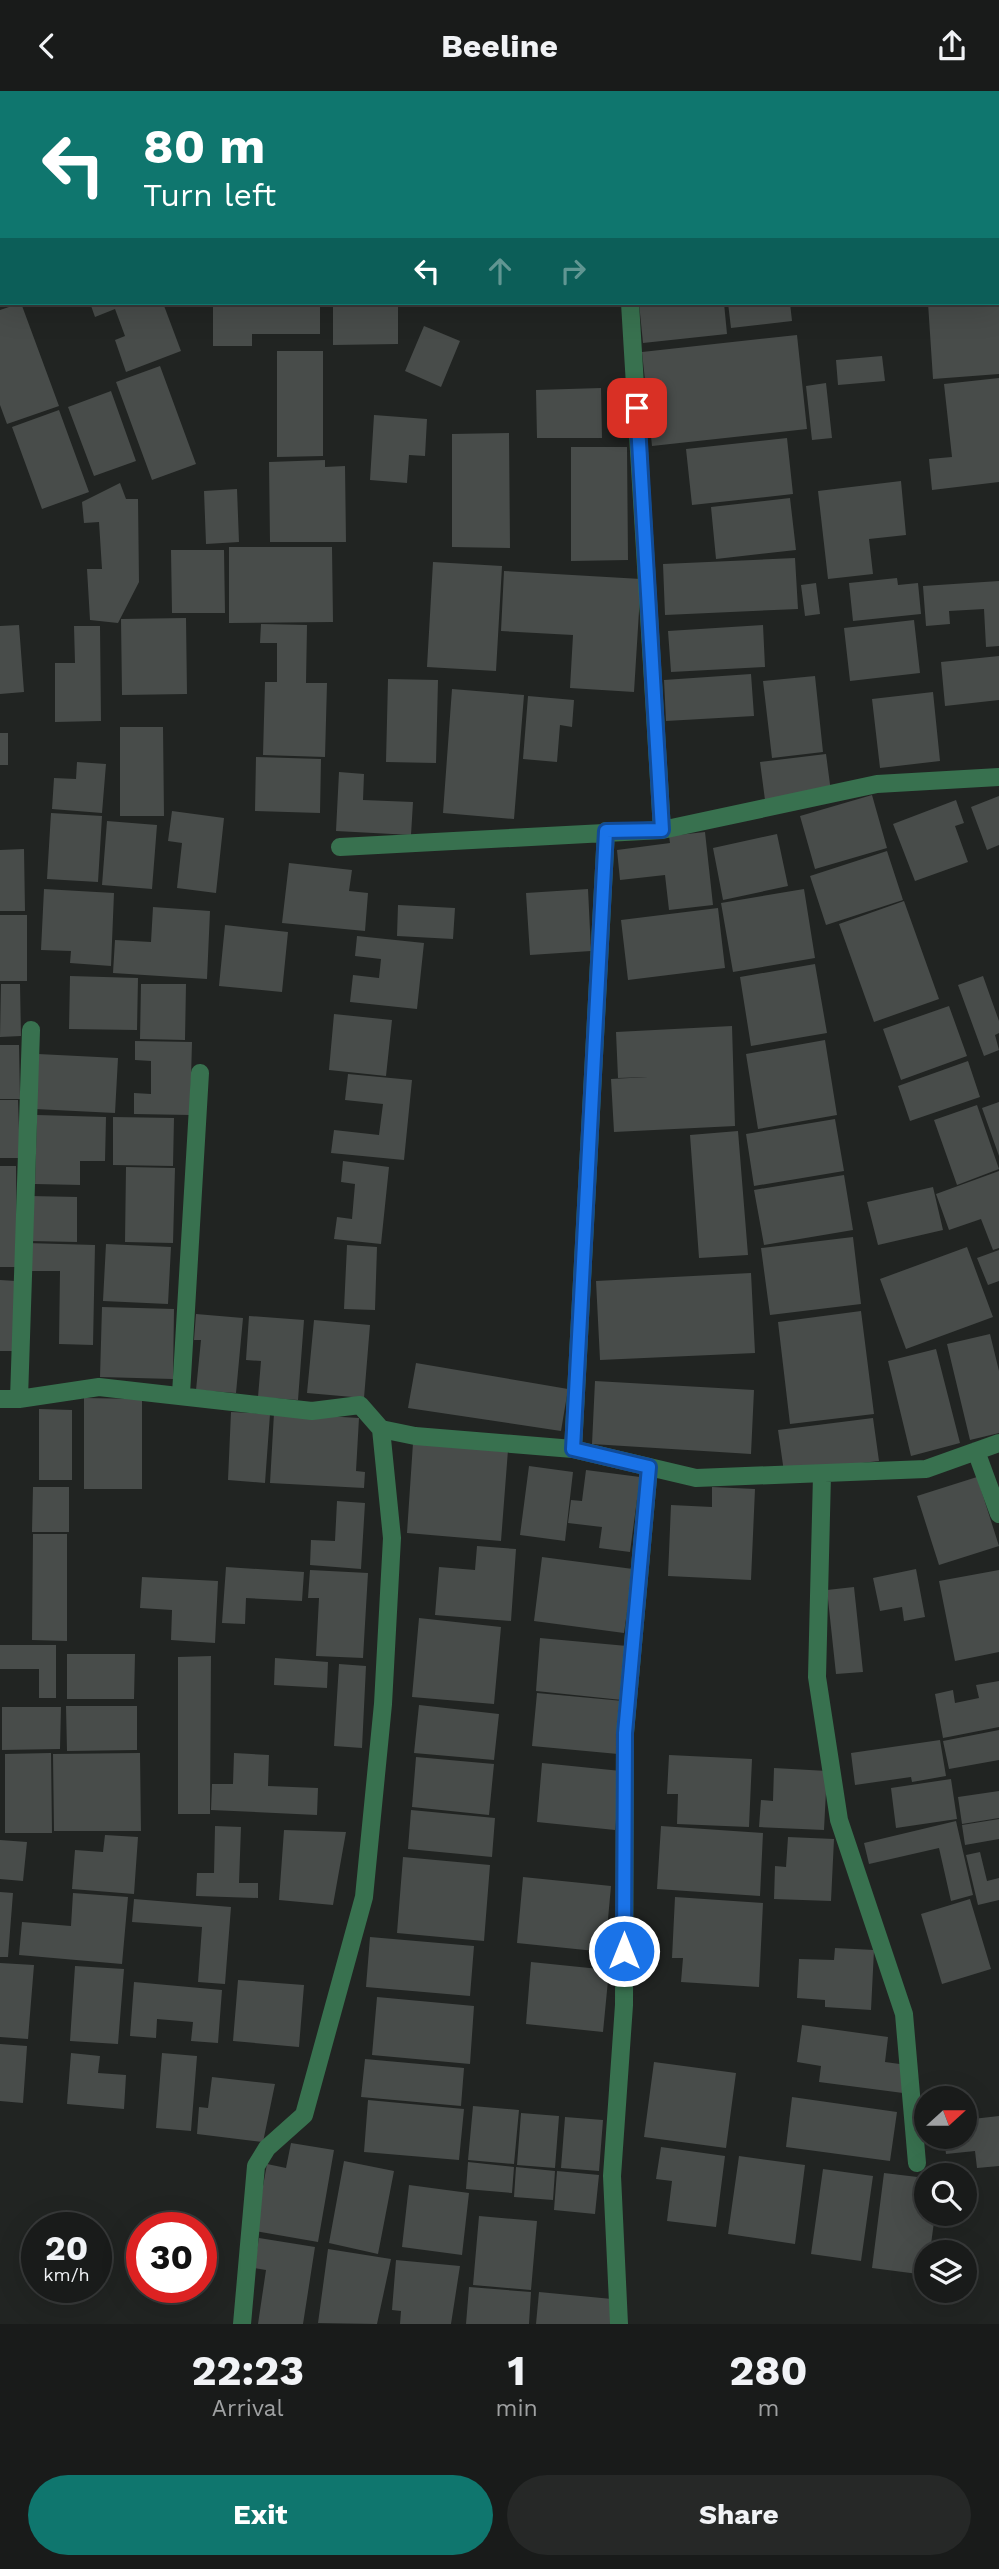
<!DOCTYPE html>
<style>
:root{--surface:#191b1a;--page:#262827;--text:#f1f3f6;--muted:#9fa1a2;--line:#373939;--accent:#0f766e}
body{margin:0;font-family:"Work Sans",sans-serif;background:var(--page);color:var(--text);height:100vh;display:flex;flex-direction:column;font-size:26px;white-space:nowrap}
*{box-sizing:border-box;margin:0}
p{font-size:23px;color:var(--muted)}
.icon{flex:none;width:38px;height:38px;fill:none;stroke:currentColor;stroke-width:2;stroke-linecap:round;stroke-linejoin:round}
.map{position:relative;height:2233px;overflow:hidden}
.panel{display:flex;flex-direction:column;background:var(--surface);flex:1}
.panel>*{flex:none}
.guide{position:absolute;left:0px;top:0px;width:999px;height:214px;box-shadow:0 7px 28px #0002,0 0 0 2px var(--line);background:#0f766e;color:#fff;overflow:hidden}
.needle{width:46px;rotate:69deg}
.tools{position:absolute;left:914px;top:1995px;display:grid;gap:14px}
.tools a{display:grid;place-items:center;width:63px;height:63px;border-radius:50%;background:var(--surface);box-shadow:0 7px 28px #0002,0 0 0 2px var(--line);font-size:35px}
.speed{position:absolute;left:21px;top:2121px;display:flex;gap:14px;font-size:35px;font-weight:700;text-align:center}
.speed>*{display:grid;place-content:center;width:91px;height:91px;border-radius:50%;background:var(--surface);box-shadow:0 7px 28px #0002,0 0 0 2px var(--line);line-height:1}
.speed small{font-size:18px;font-weight:400}
.speed .limit{border:10px solid #d22;background:#fff;color:#111}
.pin{position:absolute;display:grid;place-items:center;width:60px;height:60px;color:#fff;margin:-30px;border-radius:14px;box-shadow:0 4px 10px #0006}
.me{position:absolute;width:77px;margin:-38px;rotate:0deg;stroke-linejoin:round;filter:drop-shadow(0 0 5px #0008)}
.turn{display:flex;align-items:center;gap:24px;height:147px;padding:0 28px;font-size:32px}
.turn .icon{width:91px;height:91px;stroke-width:2.5}
.turn b{display:block;font-size:49px;line-height:60px}
.lanes{display:flex;align-items:center;height:66px;padding:0 28px;background:#0003;justify-content:center;gap:35px;direction:ltr}
.lanes .off{opacity:.35}
.eta{display:flex;justify-content:space-evenly;align-items:center;height:119px;text-align:center}
.eta b{font-size:42px;font-weight:700;line-height:49px}
.action{display:flex;gap:14px;margin-top:auto;padding:14px 28px}
.action a{flex:1;height:80px;border-radius:42px;background:var(--accent);color:#fff;font-size:28px;font-weight:700;line-height:80px;text-align:center}
.action a+a{background:var(--page);color:var(--text)}
header{display:flex;justify-content:space-between;align-items:center;height:91px;padding:0 28px;background:var(--surface);font-size:32px;font-weight:700}
.map>svg:first-child{display:block}
.building{fill:#484c4a}
.lines{fill:none;stroke-linecap:round;stroke-linejoin:round}
.minor{stroke:#38714f;stroke-width:18}
.route-casing{stroke:#114b97;stroke-width:18}
.route{stroke:#1a73e8;stroke-width:12}
</style>
<header><svg class="icon" aria-label="back" viewBox="0 0 24 24"><path d="M15 5l-7 7 7 7"/></svg>Beeline<svg class="icon" aria-label="share" viewBox="0 0 24 24"><path d="M12 15V3M7 8l5-5 5 5M5 13v7h14v-7"/></svg></header>
<div class="map">
<svg width="999" height="2233" viewBox="0 0 999 2233">
<rect width="100%" height="100%" fill="#212422"/>
<path class="building" d="M21,212L59,315L7,333L0,314V219Z
M90,212H163L181,260L126,281L115,249L125,245L115,218L95,226Z
M213,212H320V243H252V255H213Z
M333,212H398V253L333,254Z
M535,212H601L602,215L535,216Z
M639,212H724L727,243L643,252Z
M728,212H790L792,230L731,237Z
M928,212H999V283L933,288Z
M424,235L460,250L441,296L405,280Z
M797,244L807,338L652,355L642,261Z
M277,260H323V365L277,366Z
M882,265L885,290L838,294L836,269Z
M160,275L196,373L152,389L116,291Z
M999,287V391L932,399L929,368L952,366L944,293Z
M826,292L832,347L812,349L806,295Z
M601,297L602,347H537L536,299Z
M111,300L136,370L94,385L68,316Z
M59,319L89,401L42,418L12,336Z
M374,324L427,328L425,365L409,364L407,392L370,389Z
M509,342L510,457L452,456V343Z
M787,347L793,403L692,414L686,358Z
M571,356H627L628,469L571,470Z
M325,369V376L345,375L346,451H270L269,371Z
M901,390L906,444L869,448L873,483L828,488L818,400Z
M120,392L126,408H138L139,491L118,532L90,529L87,478H102L99,431L84,432L82,411Z
M237,398L239,451L206,453L204,400Z
M790,407L796,459L716,468L711,416Z
M229,456H332L333,531L229,532Z
M171,459H224L225,522H172Z
M795,467L798,518L665,524L663,473Z
M433,471L502,475L496,580L427,576Z
M504,480L641,488L634,601L570,597L573,544L501,540Z
M897,487L898,494L918,492L921,523L853,530L849,492Z
M999,490V555L986,556L984,518L949,520L950,533L926,535L923,495Z
M816,492L820,523L805,525L801,494Z
M186,527L187,603L122,604L121,528Z
M914,529L920,582L850,590L844,537Z
M261,533L307,534L306,592H327L325,666L263,664L265,591H277V552H260Z
M19,534L24,601L0,603V535Z
M763,534L765,576L671,581L668,540Z
M74,535H100L101,630L55,631V572H75Z
M999,565V609L945,615L941,571Z
M751,583L754,625L666,630L664,589Z
M815,585L823,661L772,667L763,590Z
M388,588L438,589L436,672L386,671Z
M452,598L524,604L514,728L443,722Z
M933,601L940,670L880,677L872,608Z
M528,605L574,609L572,636L560,634L557,671L523,668Z
M120,636H163L164,725H120Z
M0,642H8V674H0Z
M826,663L831,701L765,709L760,671Z
M256,666L321,668L320,722L255,720Z
M77,671L106,673L102,722L52,718L54,687L76,688Z
M339,681L364,683L363,709L413,711L411,744L336,740Z
M872,704L887,757L815,778L800,725Z
M999,705V754L987,759L971,716Z
M956,709L964,732L955,735L968,771L915,790L893,733Z
M172,720L224,727L216,802L177,797L182,752L168,750Z
M51,722L102,725L98,791L47,788Z
M107,730L157,734L152,798L102,794Z
M705,741L713,814L669,819L665,784L620,789L617,759L670,752L669,745Z
M777,743L788,795L723,809L713,757Z
M24,758L25,820H0V759Z
M887,760L903,809L826,834L810,785Z
M289,772L352,779L349,800L368,802L365,840L282,832Z
M44,798L114,802L111,875L70,872L71,860L41,859Z
M588,798L591,860L530,864L526,802Z
M804,798L815,867L733,881L721,812Z
M904,810L939,908L874,931L839,833Z
M398,814L455,817L453,848L397,845Z
M153,816L210,820L207,888L113,882L115,849L151,851Z
M718,817L725,877L628,889L621,829Z
M0,824H27V890H0Z
M225,834L288,841L282,901L219,895Z
M357,845L424,852L417,918L350,911L353,884L379,887L381,868L355,865Z
M815,873L827,942L751,955L740,886Z
M70,885L138,887L137,939L69,938Z
M983,885L999,930V942L995,944L999,959L984,965L958,894Z
M1,893H20L21,945L0,946Z
M141,893H186L185,949L140,948Z
M949,915L967,965L901,989L883,938Z
M334,923L392,929L386,985L329,979Z
M732,935L735,1035L614,1041L611,988L648,986L618,987L616,941Z
M825,949L837,1024L758,1038L746,963Z
M135,950L192,951L190,1024L134,1023V1002L151,1003V970L135,969Z
M0,954H19L20,1008H0Z
M38,963L118,967L115,1022L35,1018Z
M968,970L980,1006L910,1030L898,995Z
M348,983L412,989L404,1069L331,1062L334,1039L379,1044L383,1013L345,1009Z
M0,1009H18L20,1067H0Z
M999,1011V1065L982,1017Z
M977,1014L999,1078L957,1094L934,1029Z
M37,1024L106,1026L105,1070H80V1094L35,1093Z
M113,1026L174,1027L173,1075L113,1074Z
M835,1028L844,1080L754,1095L746,1043Z
M738,1040L748,1164L699,1167L690,1044Z
M343,1070L389,1076L381,1153L334,1148L337,1126L352,1128L355,1093L341,1091Z
M0,1075H16L17,1176H0Z
M126,1076L175,1077L173,1152L125,1151Z
M999,1080V1157L993,1159L981,1128L949,1139L936,1103Z
M844,1084L853,1139L764,1154L754,1099Z
M933,1096L943,1139L878,1154L867,1111Z
M30,1105L77,1106V1151L30,1150Z
M853,1146L861,1213L770,1224L761,1157Z
M26,1152L95,1154L93,1254L59,1253L60,1180H25Z
M106,1153L171,1156L168,1213L103,1210Z
M347,1154L377,1156L375,1219L344,1218Z
M967,1156L993,1226L906,1258L880,1188Z
M999,1159V1190L988,1194L977,1167Z
M751,1182L755,1262L600,1269L596,1190Z
M0,1189L16,1190L15,1260H0Z
M102,1216L174,1218L173,1288L100,1286Z
M861,1220L874,1323L790,1333L778,1231Z
M196,1223L243,1227L236,1302L196,1299L201,1249H194Z
M249,1225L304,1229L298,1309L258,1306L261,1270L246,1269Z
M314,1229L370,1234L364,1307L307,1302Z
M990,1243L999,1280V1342L970,1349L947,1253Z
M936,1258L960,1352L911,1365L888,1270Z
M416,1272L568,1298L561,1340L408,1317Z
M595,1290L754,1299L751,1363L592,1353Z
M84,1307L142,1308V1398H84Z
M39,1318L72,1319V1389H39Z
M231,1321L270,1323L265,1392L228,1389Z
M274,1322L359,1327L356,1380L365,1381L364,1397L270,1392Z
M873,1327L879,1370L784,1381L778,1339Z
M413,1352L508,1359L501,1450L407,1442Z
M529,1375L573,1381L565,1450L520,1444Z
M586,1379L640,1386L630,1461L599,1457L602,1436L568,1432L571,1409L582,1410Z
M977,1386L999,1455L939,1474L917,1405Z
M33,1396H69V1441H32Z
M712,1396L755,1398L751,1489L668,1485L671,1414L712,1416Z
M337,1410L365,1412L361,1478L310,1474L311,1449L335,1450Z
M33,1443H67V1550L32,1549Z
M477,1455L516,1458L511,1530L435,1524L439,1476L475,1479Z
M542,1466L633,1478L624,1542L534,1530Z
M226,1476L304,1481L302,1510L246,1507L245,1533L222,1532Z
M916,1478L925,1526L904,1530L902,1516L880,1520L873,1487Z
M310,1479L368,1482L363,1567L316,1565L319,1507H308Z
M999,1479V1561L955,1570L939,1490Z
M142,1486L218,1490L215,1552L171,1549L172,1519L140,1517Z
M854,1496L863,1581L836,1583L827,1499Z
M419,1527L501,1536L494,1613L412,1606Z
M540,1547L627,1555L622,1609L536,1600Z
M0,1554H56V1607H39V1578H0Z
M67,1563H135L134,1608H67Z
M211,1565L210,1723H178V1566Z
M275,1567L328,1571L327,1597L274,1594Z
M339,1573L366,1575L362,1657L334,1655Z
M999,1590V1636L943,1647L935,1603L953,1599L955,1612L979,1607L976,1594Z
M537,1602L623,1610L618,1663L532,1655Z
M419,1614L499,1623L494,1669L414,1662Z
M66,1615H137V1659L67,1660Z
M2,1616H61L60,1658L2,1659Z
M999,1639V1669L949,1678L943,1650Z
M940,1649L946,1685L912,1691L911,1686L855,1694L851,1662Z
M51,1662L52,1742H5V1663Z
M140,1662L141,1740H54L53,1663Z
M234,1662L269,1664L268,1695L318,1697L317,1724L211,1719L212,1693H233Z
M669,1664L752,1668L749,1736L677,1733L678,1703H667Z
M416,1666L494,1673L489,1724L412,1716Z
M542,1672L621,1680L615,1739L537,1731Z
M774,1677L827,1680L824,1739L759,1736L761,1709L773,1710Z
M951,1688L957,1728L896,1737L891,1697Z
M999,1700V1727L962,1733L958,1706Z
M411,1719L495,1727L492,1766L408,1758Z
M999,1728V1748L965,1754L962,1734Z
M956,1730L973,1804L951,1810L939,1757L869,1773L864,1752Z
M215,1735L241,1736L239,1792H258V1807L196,1805L197,1782H214Z
M661,1735L763,1742L760,1805L657,1798Z
M284,1739L346,1741L333,1814L279,1809Z
M105,1744L138,1746L134,1803L72,1798L75,1759L103,1761Z
M788,1746L834,1748L831,1810L774,1808L775,1775L786,1776Z
M0,1749L27,1751L23,1790L0,1788Z
M980,1761L987,1790L999,1787V1809L978,1814L966,1764Z
M403,1766L490,1774L484,1850L397,1842Z
M523,1786L611,1795L605,1861L517,1852Z
M0,1801L13,1802L8,1866H0Z
M73,1802L128,1806L122,1873L19,1864L22,1831L71,1835Z
M675,1806L763,1812L759,1896L681,1891L683,1867H672Z
M134,1808L231,1816L225,1893L198,1891L202,1836L132,1831Z
M970,1808L991,1878L942,1893L921,1823Z
M370,1846L474,1855L470,1905L366,1896Z
M835,1857L874,1859L871,1919L825,1916V1909L797,1907L799,1868L834,1869Z
M531,1871L609,1879L603,1941L526,1933Z
M0,1872L34,1874L28,1948L0,1946Z
M75,1875L124,1878L118,1953L70,1950Z
M238,1889L304,1894L299,1956L233,1950Z
M134,1891L222,1899L218,1952L191,1950L193,1931L157,1928L156,1947L130,1945Z
M377,1906L474,1915L470,1973L372,1964Z
M802,1934L888,1946L885,1971L907,1974L903,2002L819,1991L821,1975L797,1971Z
M0,1953L27,1955L23,2012L0,2010Z
M71,1962L100,1965L98,1982L126,1984L124,2018L67,2013Z
M162,1962L197,1965L191,2040L156,2037Z
M365,1968L464,1977L461,2015L361,2006Z
M654,1971L736,1982L726,2057L644,2046Z
M212,1986L275,1993L263,2051L197,2043L199,2016L208,2017Z
M792,2006L897,2021L890,2070L786,2056Z
M368,2009L464,2018L459,2069L364,2061Z
M473,2015L519,2019L514,2073L468,2069Z
M521,2022L559,2025L555,2077L517,2074Z
M999,2025V2075L977,2077L975,2060L946,2063L944,2046H964V2029Z
M565,2026L603,2029L599,2080L561,2077Z
M291,2052L334,2059L318,2151L255,2140L267,2073L286,2077Z
M661,2056L725,2065L716,2136L667,2130L672,2090L656,2088Z
M739,2065L805,2074L795,2153L728,2143Z
M344,2070L394,2080L378,2163L329,2152Z
M468,2071L514,2076L512,2102L466,2098Z
M516,2076L555,2080L553,2109L514,2106Z
M823,2078L873,2085L861,2170L811,2163Z
M557,2080L599,2084L595,2123L554,2119Z
M884,2082L926,2087V2123H935L930,2161H926V2184L872,2177Z
M409,2094L469,2102L462,2164L402,2156Z
M479,2125L537,2130L531,2199L473,2194Z
M259,2147L315,2156L303,2233H258L266,2179L254,2177Z
M328,2158L391,2168L377,2233L318,2232Z
M396,2169L460,2175L451,2233H400L401,2220L392,2219Z
M469,2196L531,2201L529,2233H466Z
M539,2201L612,2208L610,2233H536Z"/>
<g class="lines">
<path class="minor" d="M617,0V2
M987,0V2
M407,2L412,0
M998,95L999,108
M0,151H2
M630,212L662,739
M340,756L662,739L877,693L999,686
M181,1303L200,982
M0,1308H19L99,1296L312,1320L360,1314L381,1338L392,1447L383,1613L364,1806L304,2024L267,2057L256,2075L242,2233
M19,1308L31,939
M381,1338L415,1345L573,1358L696,1387L926,1378L999,1352
M573,1358L606,740
M976,1360L999,1423
M822,1384L817,1586L839,1729L904,1923L917,2072
M619,2233L612,2085L624,1914L625,1642L649,1376"/>
</g>
<g class="lines">
<defs>
<path id="route" d="M624,1860L625,1642L649,1376L573,1358L606,740L662,739L637,317"/>
</defs>
<use href="#route" class="route-casing"/>
<use href="#route" class="route"/>
</g>
</svg>
<div class="tools">
<a><svg class="needle" viewBox="-14 -14 28 28"><path d="M0-13l5 13h-10z" fill="#e53935"/><path d="M0 13l5-13h-10z" fill="#9fa1a2"/></svg></a>
<a><svg class="icon" aria-label="search" viewBox="0 0 24 24"><circle cx="10" cy="10" r="6"/><path d="M15 15l6 6"/></svg></a>
<a><svg class="icon" aria-label="layers" viewBox="0 0 24 24"><path d="M12 4l9 5-9 5-9-5zM3 14l9 5 9-5"/></svg></a>
</div>
<div class="speed"><div>20<small>km/h</small></div><div class="limit">30</div></div>
<div class="pin" style="left:637px;top:317px;background:#d93025"><svg class="icon" aria-label="arrive" viewBox="0 0 24 24"><path d="M6 21V4h12l-3 4 3 4H6"/></svg></div>
<svg class="me" style="left:624px;top:1860px" viewBox="-20 -20 40 40"><circle r="17" fill="#1a73e8" stroke="#fff" stroke-width="3"/><path d="M0-11L8 9 0 5-8 9z" fill="#fff"/></svg>
<div class="guide">
<div class="turn"><svg class="icon" aria-label="left" viewBox="0 0 24 24"><path d="M17 20v-9H6M10 6l-5 5 5 5"/></svg><div><b>80 m</b>Turn left</div></div>
<div class="lanes"><svg class="icon" aria-label="left" viewBox="0 0 24 24"><path d="M17 20v-9H6M10 6l-5 5 5 5"/></svg><svg class="icon off" aria-label="ahead" viewBox="0 0 24 24"><path d="M12 20V5M6 11l6-6 6 6"/></svg><svg class="icon off" aria-label="right" viewBox="0 0 24 24"><path d="M7 20v-9h11M14 6l5 5-5 5"/></svg></div>
</div>
</div>
<section class="panel">
<div class="eta">
<div><b>22:23</b><p>Arrival</p></div>
<div><b>1</b><p>min</p></div>
<div><b>280</b><p>m</p></div>
</div>
<div class="action"><a>Exit</a><a>Share</a></div>
</section>
